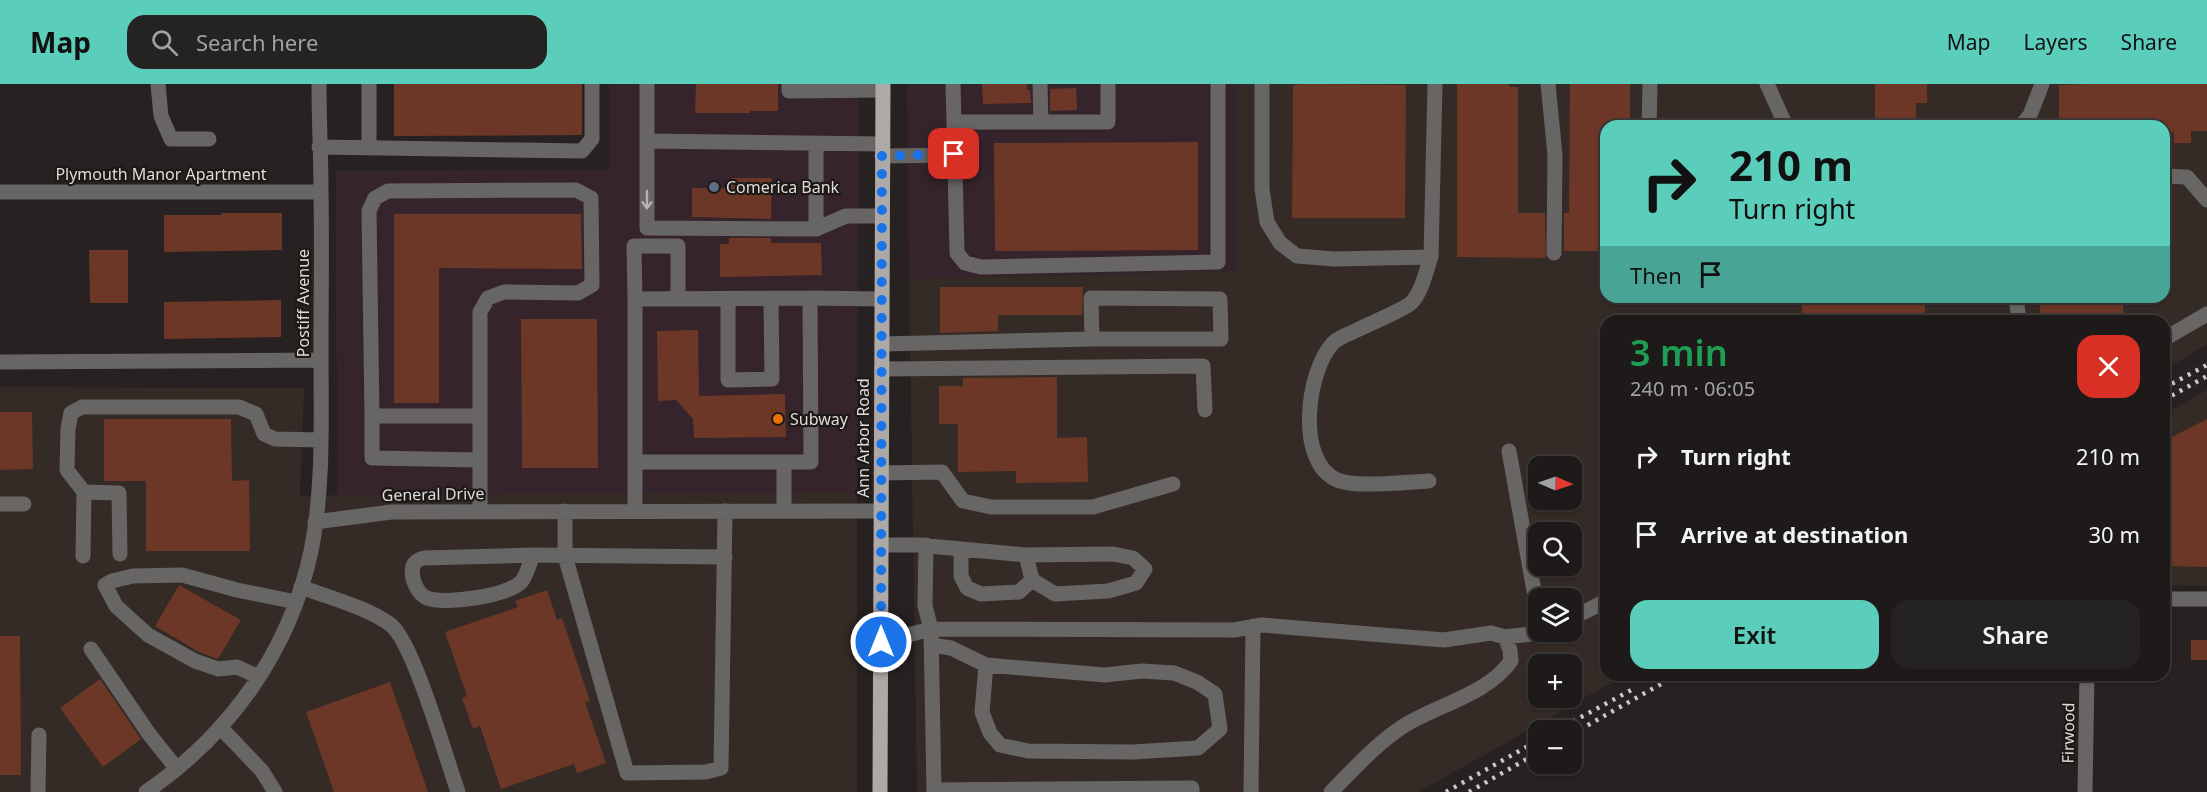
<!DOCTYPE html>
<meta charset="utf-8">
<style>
:root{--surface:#1d1a19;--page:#252322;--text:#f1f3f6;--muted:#a0a1a2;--line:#3b3838;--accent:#5bcebb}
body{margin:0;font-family:"Noto Sans",sans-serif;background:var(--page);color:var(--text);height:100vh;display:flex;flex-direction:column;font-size:22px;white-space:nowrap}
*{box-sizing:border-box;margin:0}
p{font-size:20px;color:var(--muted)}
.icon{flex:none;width:33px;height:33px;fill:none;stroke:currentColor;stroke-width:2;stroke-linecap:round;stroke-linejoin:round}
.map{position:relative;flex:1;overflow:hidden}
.side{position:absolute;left:1600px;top:231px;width:570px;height:366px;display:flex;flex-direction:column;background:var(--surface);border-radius:18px;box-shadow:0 2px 4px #0004,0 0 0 2px var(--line)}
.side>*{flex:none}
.guide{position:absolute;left:1600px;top:36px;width:570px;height:183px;border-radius:18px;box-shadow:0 2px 4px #0004,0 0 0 2px var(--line);background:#5bcebb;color:#111;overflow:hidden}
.needle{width:39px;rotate:92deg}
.buttons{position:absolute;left:1528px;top:372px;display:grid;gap:12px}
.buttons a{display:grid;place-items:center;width:54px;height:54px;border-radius:12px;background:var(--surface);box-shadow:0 2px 4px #0004,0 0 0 2px var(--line);font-size:30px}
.pin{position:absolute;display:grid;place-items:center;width:51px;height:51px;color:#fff;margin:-26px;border-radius:12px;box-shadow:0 3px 9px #0006}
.me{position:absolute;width:66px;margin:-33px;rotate:0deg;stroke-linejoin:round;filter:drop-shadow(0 0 4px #0008)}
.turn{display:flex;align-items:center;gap:21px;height:126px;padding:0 30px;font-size:27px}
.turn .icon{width:78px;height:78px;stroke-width:2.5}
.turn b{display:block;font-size:42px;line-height:51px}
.then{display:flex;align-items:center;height:57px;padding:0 30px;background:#0003;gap:12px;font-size:22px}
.round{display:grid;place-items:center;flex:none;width:63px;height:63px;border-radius:18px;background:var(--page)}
.head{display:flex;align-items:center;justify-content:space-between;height:102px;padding:0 30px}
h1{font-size:36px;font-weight:600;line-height:45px;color:#1e9e55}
.cta{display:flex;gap:12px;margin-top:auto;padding:12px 30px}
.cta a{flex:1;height:69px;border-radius:18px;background:var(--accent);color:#111;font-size:24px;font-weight:600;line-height:69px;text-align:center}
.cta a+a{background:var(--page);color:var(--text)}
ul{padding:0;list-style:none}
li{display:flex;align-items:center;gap:18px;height:78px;padding:0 30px}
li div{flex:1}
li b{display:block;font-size:22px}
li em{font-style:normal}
header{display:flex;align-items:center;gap:36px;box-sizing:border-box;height:84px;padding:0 30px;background:var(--accent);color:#111}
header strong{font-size:28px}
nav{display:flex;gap:33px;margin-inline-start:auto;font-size:21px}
.search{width:420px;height:54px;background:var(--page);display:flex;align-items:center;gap:15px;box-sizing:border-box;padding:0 21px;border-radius:18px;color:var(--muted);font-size:22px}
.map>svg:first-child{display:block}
.commercial{fill:#36242c}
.built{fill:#342a26;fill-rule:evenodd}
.building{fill:#6c3727}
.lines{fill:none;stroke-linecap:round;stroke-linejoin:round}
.minor{stroke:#686664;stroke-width:15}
.major{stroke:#ada9a6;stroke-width:15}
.rail{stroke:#cac7c6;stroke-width:4.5;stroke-dasharray:3 6;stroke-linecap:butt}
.oneway{stroke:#b5b3b1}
.route{stroke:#1a73e8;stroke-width:10;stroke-dasharray:0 18}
.service-dot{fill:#5c6f8a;stroke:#1d1917;stroke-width:2}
.food-dot{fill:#e8710a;stroke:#1d1917;stroke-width:2}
.labels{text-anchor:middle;stroke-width:4.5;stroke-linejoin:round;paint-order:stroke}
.street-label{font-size:16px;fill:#dfdcdb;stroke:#1d1917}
.poi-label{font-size:16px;fill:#dfdcdb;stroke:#1d1917;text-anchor:start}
</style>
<header>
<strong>Map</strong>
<div class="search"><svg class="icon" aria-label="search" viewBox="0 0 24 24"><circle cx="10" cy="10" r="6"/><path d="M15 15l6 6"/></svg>Search here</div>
<nav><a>Map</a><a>Layers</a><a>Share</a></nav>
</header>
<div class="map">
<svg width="2207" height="708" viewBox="0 0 2207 708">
<rect width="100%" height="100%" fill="#272221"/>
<path class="commercial" d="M609,0H859L857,410L337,411L336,87L609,86Z
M907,0H1237V187L909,195Z"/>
<path class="built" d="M1237,0H2207V261L2165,285L2164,237H1606V591H1625L1419,708H917L909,195L1236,187ZM1606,42H2164V213H1606ZM1539,382H1572V416H1539ZM1539,448H1572V482H1539ZM1539,514H1572V548H1539ZM1539,580H1572V614H1539Z
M0,303L304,304L300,413L337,411L845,408L857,410V708H0Z
M2207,306V502L2165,501L2164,330Z"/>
<path class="building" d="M394,0H582V51L394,52Z
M696,0H778V27H750V29H695Z
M982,0H1027V6H1030L1031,19L983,20Z
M1307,0L1406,1L1405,134H1292L1293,1Z
M1457,0H1509V3H1518V129H1545L1546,174L1457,173Z
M1570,0H1630V42H1606V167H1564V129H1569Z
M1875,0H1927V19H1916V41H1875Z
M2087,0H2207V47H2191V59H2174V48H2164V42H2059V1Z
M1076,4L1077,26L1050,27V5Z
M1198,58V166L995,167L994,59Z
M731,94H772L771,135L692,133V104H731Z
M221,129H282V166L164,168V131H222Z
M394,130H581L582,185L439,184V319H394Z
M729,154H771V159H821L822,191L720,193V160H729Z
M89,166H128V219H90Z
M940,203H1083L1082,231H998V247L940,249Z
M1802,213H1925V237H1802Z
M2040,213H2123V237H2040Z
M281,216V253L164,255V218Z
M521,235H597L598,384H522Z
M698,246L699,312L785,310L786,353L694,354L693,335L676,316L658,317L657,247Z
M1057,293V354L1087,353L1088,398L1016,399V387L958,388V340H939V302H963V294Z
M0,328H32L33,385L0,386Z
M104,335H231L232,397L249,396L250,467H146V397H104Z
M2207,335V483L2164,482V357Z
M179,501L241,536L218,575L199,568L155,542Z
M547,506L557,536L562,534L590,617L585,618L606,679L577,689L574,680L501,705L480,642L473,645L462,614L467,612L445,548L518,523L515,517Z
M0,552H20L21,691H0Z
M2191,556H2207V576H2191Z
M100,595L141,655L103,683L60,624Z
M390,598L428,708H334L306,628Z"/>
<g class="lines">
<path class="minor" d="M158,0L161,32L171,55H209
M369,0V64
M647,0V144L816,145L846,132H882
M789,0V7L883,6
M953,0L954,38H1108V0
M1040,0L1041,38
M1262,0V105L1267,138L1280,159L1297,172L1334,175L1431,173
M1548,0L1555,71L1554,169
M1767,0L1786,42
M954,38L957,169L965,179L981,183L1218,178V0
M1649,42L1650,0
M2021,42L2030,31L2042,0
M647,57L883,60
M319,63L582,67L592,55V0
M882,72L955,71
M2164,92L2187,93L2207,116
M0,108H321
M816,145V59
M2016,213L2019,237
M635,215L634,162H678V215
M728,215V296L772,295L771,215
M2164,255L2207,230
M882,260L1092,255L1091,214L1220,215L1221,255H1092
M0,278L321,276
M882,285L1203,282L1205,326
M372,332V374L480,376
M480,332H372L369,127L375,114L388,107L576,106L591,114L592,201L578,209L504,208L488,214L480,228V428
M1509,367L1539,535
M635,378V215L810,214
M881,389L942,388L963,417L991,423H1093L1173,400
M1429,397C1407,398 1356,404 1337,396C1295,377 1307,287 1333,259C1339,253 1350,250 1357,246C1369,240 1403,226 1411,219C1422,208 1426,187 1431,173L1435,0
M0,420H24
M565,427V472L627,689L706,688L721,684L725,427
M635,427V378H811L810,214L881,215
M784,427V378
M315,438L391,428L881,427
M881,461H918L1026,471L1113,470L1133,474L1145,485L1136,499L1108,507L1055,510L1032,496L1026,471
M926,461L925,522L931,545L934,708
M961,465V492L967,504L981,510L1019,508L1032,496
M120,470L119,409L84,408L67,386L68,345L71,329L82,323H239L256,330L264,350L275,355L320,356
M533,471C530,478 527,490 522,497C509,512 445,521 427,514C417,510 410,493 413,482C415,477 419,475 424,474L533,471L725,473
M83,472L84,408
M301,503C327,513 369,524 391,541C414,560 446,674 458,708
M2164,515H2207
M1572,534L1606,517
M881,558L931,545L1234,546L1262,541L1444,556L1491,549L1505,553L1541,549
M931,561L951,564L986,581L1105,591L1142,587L1174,589L1197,598L1215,610L1220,645L1198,664L1133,668L1028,667L1000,661L990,649L982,628L986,581
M91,565L149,650L177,685
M259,593L237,583L218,585L195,577L148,551L116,522L105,501L112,497L133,492L182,491L237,506L296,518
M221,644L262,687L275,708
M934,706L1192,704V708
M38,708L39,651
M146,708C229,651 290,567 311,467C324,404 321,332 321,268C321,215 322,162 321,109C321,73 319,36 319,0
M1251,708L1253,542
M1331,708C1354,685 1375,661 1402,643C1436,621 1487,611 1511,577L1510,566L1505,553
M2085,708L2087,591"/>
<path class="major" d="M880,708L883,0"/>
<path class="rail" d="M2164,304L2207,281
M2164,316L2207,292
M1557,646L1635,604
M1572,650L1677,591
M1446,708L1539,656
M1469,708L1539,668"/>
</g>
<defs><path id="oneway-shaft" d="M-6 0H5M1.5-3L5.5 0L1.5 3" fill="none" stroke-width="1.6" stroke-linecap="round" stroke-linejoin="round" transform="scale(1.5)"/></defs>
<use class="oneway" href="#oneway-shaft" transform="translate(647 116) rotate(90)"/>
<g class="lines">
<path class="route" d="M881,558L882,72L954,70"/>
</g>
<circle class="service-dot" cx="714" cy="103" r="6"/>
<circle class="food-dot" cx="778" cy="335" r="6"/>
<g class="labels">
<g class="street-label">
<text x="161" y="96">Plymouth Manor Apartment</text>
<text transform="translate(303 219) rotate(-90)" y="6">Postiff Avenue</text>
<text transform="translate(863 354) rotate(-90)" y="6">Ann Arbor Road</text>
<text transform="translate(433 410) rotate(-1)" y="6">General Drive</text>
<text transform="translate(2068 649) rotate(-89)" y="6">Firwood</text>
</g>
<g class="poi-label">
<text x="726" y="109">Comerica Bank</text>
<text x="790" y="341">Subway</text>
</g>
</g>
</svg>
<div class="buttons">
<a><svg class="needle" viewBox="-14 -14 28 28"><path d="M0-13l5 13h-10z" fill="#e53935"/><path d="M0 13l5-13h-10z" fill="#a0a1a2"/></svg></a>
<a><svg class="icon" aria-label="search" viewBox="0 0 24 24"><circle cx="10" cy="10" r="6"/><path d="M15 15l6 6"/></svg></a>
<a><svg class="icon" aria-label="layers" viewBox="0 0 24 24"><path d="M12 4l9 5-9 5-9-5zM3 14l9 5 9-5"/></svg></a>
<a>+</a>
<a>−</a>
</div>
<div class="pin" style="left:954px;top:70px;background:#d93025"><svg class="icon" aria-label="arrive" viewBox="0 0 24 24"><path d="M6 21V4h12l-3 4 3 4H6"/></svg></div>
<svg class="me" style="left:881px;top:558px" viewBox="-20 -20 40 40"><circle r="17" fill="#1a73e8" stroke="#fff" stroke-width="3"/><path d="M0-11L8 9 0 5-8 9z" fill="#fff"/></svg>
<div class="guide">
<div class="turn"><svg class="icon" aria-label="right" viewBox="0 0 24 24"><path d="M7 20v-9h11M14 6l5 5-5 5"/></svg><div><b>210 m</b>Turn right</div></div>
<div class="then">Then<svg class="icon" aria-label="arrive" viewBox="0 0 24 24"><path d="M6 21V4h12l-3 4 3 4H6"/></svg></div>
</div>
<section class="side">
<div class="head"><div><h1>3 min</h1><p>240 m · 06:05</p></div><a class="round" style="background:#d93025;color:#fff"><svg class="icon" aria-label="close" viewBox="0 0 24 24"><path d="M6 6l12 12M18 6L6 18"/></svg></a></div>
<ul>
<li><svg class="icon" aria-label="right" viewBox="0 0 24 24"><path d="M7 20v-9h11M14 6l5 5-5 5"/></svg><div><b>Turn right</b></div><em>210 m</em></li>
<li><svg class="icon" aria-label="arrive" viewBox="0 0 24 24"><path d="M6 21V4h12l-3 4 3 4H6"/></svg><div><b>Arrive at destination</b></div><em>30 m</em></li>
</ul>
<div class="cta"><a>Exit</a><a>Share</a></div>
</section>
</div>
